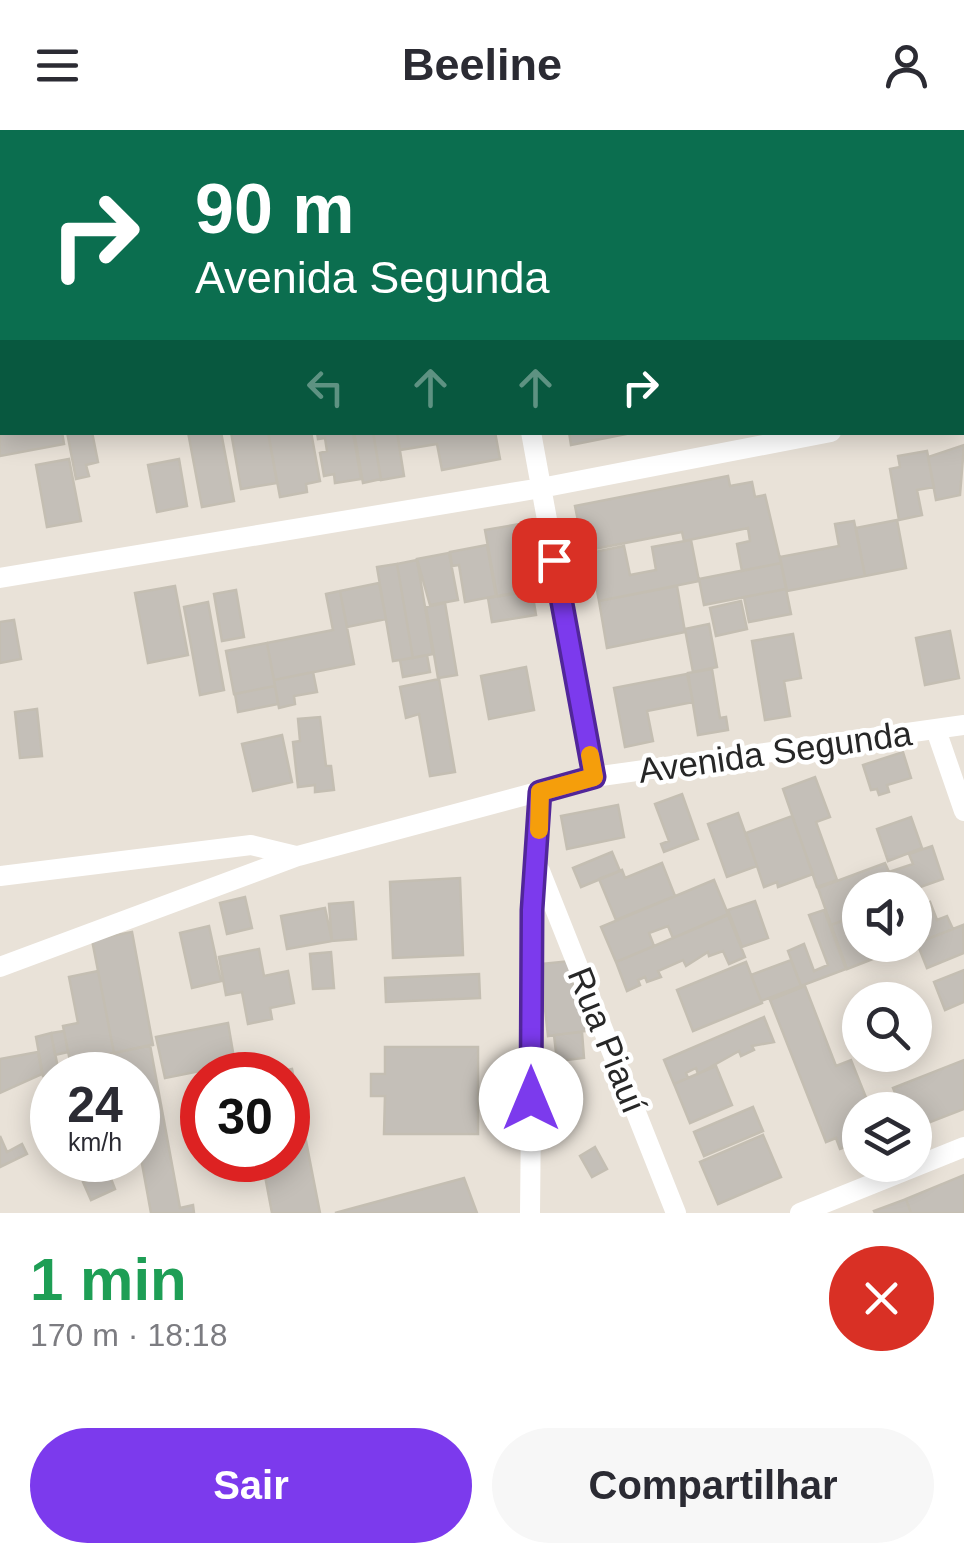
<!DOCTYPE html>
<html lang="pt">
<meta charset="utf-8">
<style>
:root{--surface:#fff;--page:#f7f7f7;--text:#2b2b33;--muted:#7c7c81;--accent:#7c3aed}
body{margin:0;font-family:Arial,sans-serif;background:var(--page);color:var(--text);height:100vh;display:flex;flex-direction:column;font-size:38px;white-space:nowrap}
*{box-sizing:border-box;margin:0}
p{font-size:32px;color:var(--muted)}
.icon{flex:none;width:55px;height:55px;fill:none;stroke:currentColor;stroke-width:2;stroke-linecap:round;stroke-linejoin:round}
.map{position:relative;height:1083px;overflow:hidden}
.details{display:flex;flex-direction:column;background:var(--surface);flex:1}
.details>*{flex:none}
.top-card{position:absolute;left:0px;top:0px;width:965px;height:305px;box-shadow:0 5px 25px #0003;background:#0b6e4f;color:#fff;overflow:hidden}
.tools{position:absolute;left:842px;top:742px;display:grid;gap:20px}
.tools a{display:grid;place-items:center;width:90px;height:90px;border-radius:50%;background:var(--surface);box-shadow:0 5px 25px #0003;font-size:50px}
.speed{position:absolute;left:30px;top:922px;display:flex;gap:20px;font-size:50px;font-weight:700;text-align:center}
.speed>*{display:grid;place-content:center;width:130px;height:130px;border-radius:50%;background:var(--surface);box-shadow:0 5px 25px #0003;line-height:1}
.speed small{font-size:25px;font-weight:400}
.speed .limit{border:15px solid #d22;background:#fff;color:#111}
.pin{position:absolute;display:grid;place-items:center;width:85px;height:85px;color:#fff;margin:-42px;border-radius:20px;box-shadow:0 5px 15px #0006}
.me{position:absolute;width:110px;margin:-55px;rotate:0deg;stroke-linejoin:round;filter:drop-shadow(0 0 8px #0008)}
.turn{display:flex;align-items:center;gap:35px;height:210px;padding:0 30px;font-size:45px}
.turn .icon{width:130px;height:130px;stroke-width:2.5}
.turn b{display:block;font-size:70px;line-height:85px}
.lanes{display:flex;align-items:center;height:95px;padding:0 30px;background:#0003;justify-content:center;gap:50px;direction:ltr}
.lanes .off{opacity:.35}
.round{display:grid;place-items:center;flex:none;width:105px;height:105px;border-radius:52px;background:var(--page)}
.summary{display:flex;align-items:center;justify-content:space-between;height:170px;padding:0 30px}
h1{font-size:60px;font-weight:800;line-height:75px;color:#1e9e55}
.action{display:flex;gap:20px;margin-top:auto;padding:20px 30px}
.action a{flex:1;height:115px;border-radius:60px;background:var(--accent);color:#fff;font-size:40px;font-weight:800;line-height:115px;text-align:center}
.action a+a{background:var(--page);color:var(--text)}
header{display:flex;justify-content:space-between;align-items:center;height:130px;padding:0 30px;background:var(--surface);font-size:45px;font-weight:800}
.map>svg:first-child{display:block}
.building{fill:#c4bfb8;stroke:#c4beb2;stroke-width:2.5}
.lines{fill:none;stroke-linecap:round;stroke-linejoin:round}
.street{stroke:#fff;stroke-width:20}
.route-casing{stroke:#51269a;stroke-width:25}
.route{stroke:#7c3aed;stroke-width:18}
.slow{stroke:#f59e0b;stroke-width:18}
.labels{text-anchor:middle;stroke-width:9;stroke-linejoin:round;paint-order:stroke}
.street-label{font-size:35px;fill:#272727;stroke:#fff}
</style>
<header><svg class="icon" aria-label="menu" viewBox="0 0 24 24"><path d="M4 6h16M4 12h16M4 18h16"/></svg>Beeline<svg class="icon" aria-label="person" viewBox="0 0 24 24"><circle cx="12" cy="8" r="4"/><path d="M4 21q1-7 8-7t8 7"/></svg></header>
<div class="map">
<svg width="964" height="1083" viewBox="0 0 964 1083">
<rect width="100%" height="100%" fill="#e9e2d8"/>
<path class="building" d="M62,302L64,314L0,326V304Z
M67,302H92L98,332L86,335L89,346L76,349Z
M188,302H221L234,371L202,377Z
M231,302H268L277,353L241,359Z
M268,302H311L320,351L306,354L307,362L280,367Z
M317,302H353L361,349L335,353L334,344L324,346L320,323L327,321L325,308L318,309Z
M354,302H373L381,349L363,353Z
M373,302H397L404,346L381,350Z
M397,302H495L500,329L442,340L437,314L400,320Z
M569,302H636L571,315Z
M964,315L960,365L936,370L928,327Z
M927,321L934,357L917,360L922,385L899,390L890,339L900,337L898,326Z
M69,329L81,391L47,397L36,335Z
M179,329L187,376L157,382L148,335Z
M728,346L730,356L752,352L755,367L765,365L781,433L742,441L737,414L750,411L748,398L684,411L682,402L584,421L575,376Z
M897,390L906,438L865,446L856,398Z
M854,391L865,446L787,461L780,427L839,416L835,394Z
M520,394L532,460L497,466L485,400Z
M691,410L699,451L599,471L590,423L624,416L630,445L656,440L652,417Z
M487,415L496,466L465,472L459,435L452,436L450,422Z
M449,423L458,470L430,475L417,429Z
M417,430L433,524L413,528L397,434Z
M781,433L786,459L704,475L699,449Z
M397,434L413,528L393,531L377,437Z
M379,453L386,489L347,497L340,461Z
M175,456L188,525L148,533L135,463Z
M677,456L685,502L607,518L599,471Z
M786,459L791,484L749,492L744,467Z
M236,460L244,507L222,511L214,464Z
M340,461L354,534L274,550L267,513L333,500L326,464Z
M532,461L536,485L492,492L488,468Z
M741,471L747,499L716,506L710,478Z
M208,472L224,560L200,565L184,477Z
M445,473L457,545L438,548L426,477Z
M14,490L21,529L0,533V492Z
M709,494L717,537L693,542L685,499Z
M950,501L959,548L925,555L916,508Z
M793,504L801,548L784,551L790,586L765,590L752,511Z
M267,513L275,556L234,564L226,521Z
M427,525L430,542L403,547L400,530Z
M526,537L534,580L489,589L481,546Z
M712,539L720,588L726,587L728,600L698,605L688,543Z
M313,542L317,562L294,566L295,574L279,578L274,550Z
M687,544L693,572L647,581L653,611L625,617L614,558Z
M439,549L455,642L430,646L419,584L406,588L400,557Z
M275,556L278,574L238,582L235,564Z
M37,579L42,626L20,628L15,582Z
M320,587L326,636H331L334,660L315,662V655L298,657L293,612L300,611L298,589Z
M282,605L292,652L253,661L242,614Z
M903,622L911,648L887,655L889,662L879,665L877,659L871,660L863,635Z
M815,647L830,687L816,692L837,750L817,757L783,659Z
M682,664L698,709L664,722L661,714L669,711L655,674Z
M618,675L624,707L567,719L561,686Z
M738,683L757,736L727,747L708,694Z
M792,686L813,744L778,757L777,752L764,757L746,703Z
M911,687L922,718L888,731L877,699Z
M932,716L943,749L912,760H879L877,754L860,760V784L831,795L818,758L885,733L889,742L913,734L909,724Z
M612,722L620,741L581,757L573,738Z
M662,733L675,766L616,790L599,749L622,740L625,748Z
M460,748L463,825L393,828L390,752Z
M714,750L728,784L673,808L668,796L649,803L654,816L616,832L601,797Z
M245,767L252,798L227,804L220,773Z
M755,771L768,808L742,817L728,780Z
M353,772L356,809L332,811L329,774Z
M930,772L937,790L947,786L953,799L915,814V779Z
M325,778L332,811L287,819L281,786Z
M824,780L846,839L801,856L788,821L804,814L814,841L828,835L809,785Z
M728,785L745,827L729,834L723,821L709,826L708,822L686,836L683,830L658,841L661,847L647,852L645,847L638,850L640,855L627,861L616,832Z
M859,785L860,815H879L883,825L847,839L831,795Z
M963,795L964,823L927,838L917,813Z
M209,796L221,851L192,858L180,803Z
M132,802L153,915L114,923L92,810Z
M259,819L264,846L288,841L294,873L270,878L272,889L248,894L242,862L226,865L219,827Z
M331,822L334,858L313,859L310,824Z
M791,830L801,856L761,871L751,845Z
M570,831L574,862L577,861L586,901L548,906L540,834Z
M746,832L762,873L693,901L677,860Z
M964,840V872L945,880L934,852Z
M98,841L114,923L70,931L63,896L78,893L69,847Z
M479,844L480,868L386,872L385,848Z
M805,856L836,936L851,930L871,980H860V1012L840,1019L836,1008L826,1012L770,870Z
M764,887L774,912L752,916L754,920L741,926L739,921L698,944L696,938L686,943L688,948L674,954L664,930Z
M228,893L235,934L165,948L156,907Z
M64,901L68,922L55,925L51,903Z
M582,902L584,928L557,931L554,905Z
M51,903L59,943L43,946L36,907Z
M150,915L180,1078L193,1075L194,1083H151L138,1012V945H118L114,923Z
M385,917H478V1004H384L385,966H371V944H385Z
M38,922L42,944L0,963V929Z
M964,930V979L915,998V980H902L893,958Z
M716,936L732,975L690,993L674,954Z
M292,939L320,1083H272L262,1030H288V945H260Z
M753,977L763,1001L704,1026L694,1002Z
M763,1005L781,1047L718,1074L700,1032Z
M0,1006L7,1022L22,1014L27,1024L0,1037Z
M595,1017L607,1039L592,1047L580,1026Z
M108,1041L115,1059L91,1070L83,1052Z
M964,1045V1083H911L906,1069Z
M464,1048L477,1083H335Z
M906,1069L911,1083H875L874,1081Z"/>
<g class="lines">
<path class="street" d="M121,0V2
M476,0L477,2
M923,2L936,0
M0,161H2
M962,277H964
M531,302L594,647
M0,448L541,358L831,302
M936,600L964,681
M540,741L676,1083
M0,746L251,715L296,726
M0,837L298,726L594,647L964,595
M530,1083L533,780L539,662
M800,1083L964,1017"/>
</g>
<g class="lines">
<defs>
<path id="route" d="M531,969L532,780L540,662L594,647L554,430"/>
</defs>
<use href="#route" class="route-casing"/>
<use href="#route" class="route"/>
<path class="slow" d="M539,700L540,662L594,647L590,625"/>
</g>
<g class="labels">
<g class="street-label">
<text transform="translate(775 622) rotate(-8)" y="12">Avenida Segunda</text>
<text transform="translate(607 910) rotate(68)" y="12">Rua Piauí</text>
</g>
</g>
</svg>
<div class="tools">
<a><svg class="icon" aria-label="sound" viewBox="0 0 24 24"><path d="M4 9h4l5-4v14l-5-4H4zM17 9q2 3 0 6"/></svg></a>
<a><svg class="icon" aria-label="search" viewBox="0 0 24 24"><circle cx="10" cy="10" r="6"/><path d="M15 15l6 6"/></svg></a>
<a><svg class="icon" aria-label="layers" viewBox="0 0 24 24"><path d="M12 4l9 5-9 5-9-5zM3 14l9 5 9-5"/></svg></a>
</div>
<div class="speed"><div>24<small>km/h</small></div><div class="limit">30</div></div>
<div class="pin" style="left:554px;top:430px;background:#d93025"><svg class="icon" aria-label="arrive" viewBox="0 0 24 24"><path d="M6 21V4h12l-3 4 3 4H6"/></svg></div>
<svg class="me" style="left:531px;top:969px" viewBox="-20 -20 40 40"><circle r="19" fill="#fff"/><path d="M0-13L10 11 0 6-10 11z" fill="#7c3aed"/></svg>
<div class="top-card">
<div class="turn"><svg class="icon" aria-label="right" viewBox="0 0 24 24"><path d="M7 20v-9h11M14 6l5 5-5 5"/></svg><div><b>90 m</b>Avenida Segunda</div></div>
<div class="lanes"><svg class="icon off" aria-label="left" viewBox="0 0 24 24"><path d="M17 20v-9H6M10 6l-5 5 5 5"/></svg><svg class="icon off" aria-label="ahead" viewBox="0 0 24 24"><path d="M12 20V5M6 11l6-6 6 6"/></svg><svg class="icon off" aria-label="ahead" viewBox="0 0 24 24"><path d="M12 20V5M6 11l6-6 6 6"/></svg><svg class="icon" aria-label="right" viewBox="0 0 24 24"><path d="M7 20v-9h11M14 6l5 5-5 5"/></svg></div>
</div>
</div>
<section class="details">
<div class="summary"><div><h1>1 min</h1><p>170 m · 18:18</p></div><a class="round" style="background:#d93025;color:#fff"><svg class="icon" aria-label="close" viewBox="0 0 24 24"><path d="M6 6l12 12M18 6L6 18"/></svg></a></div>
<div class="action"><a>Sair</a><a>Compartilhar</a></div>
</section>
